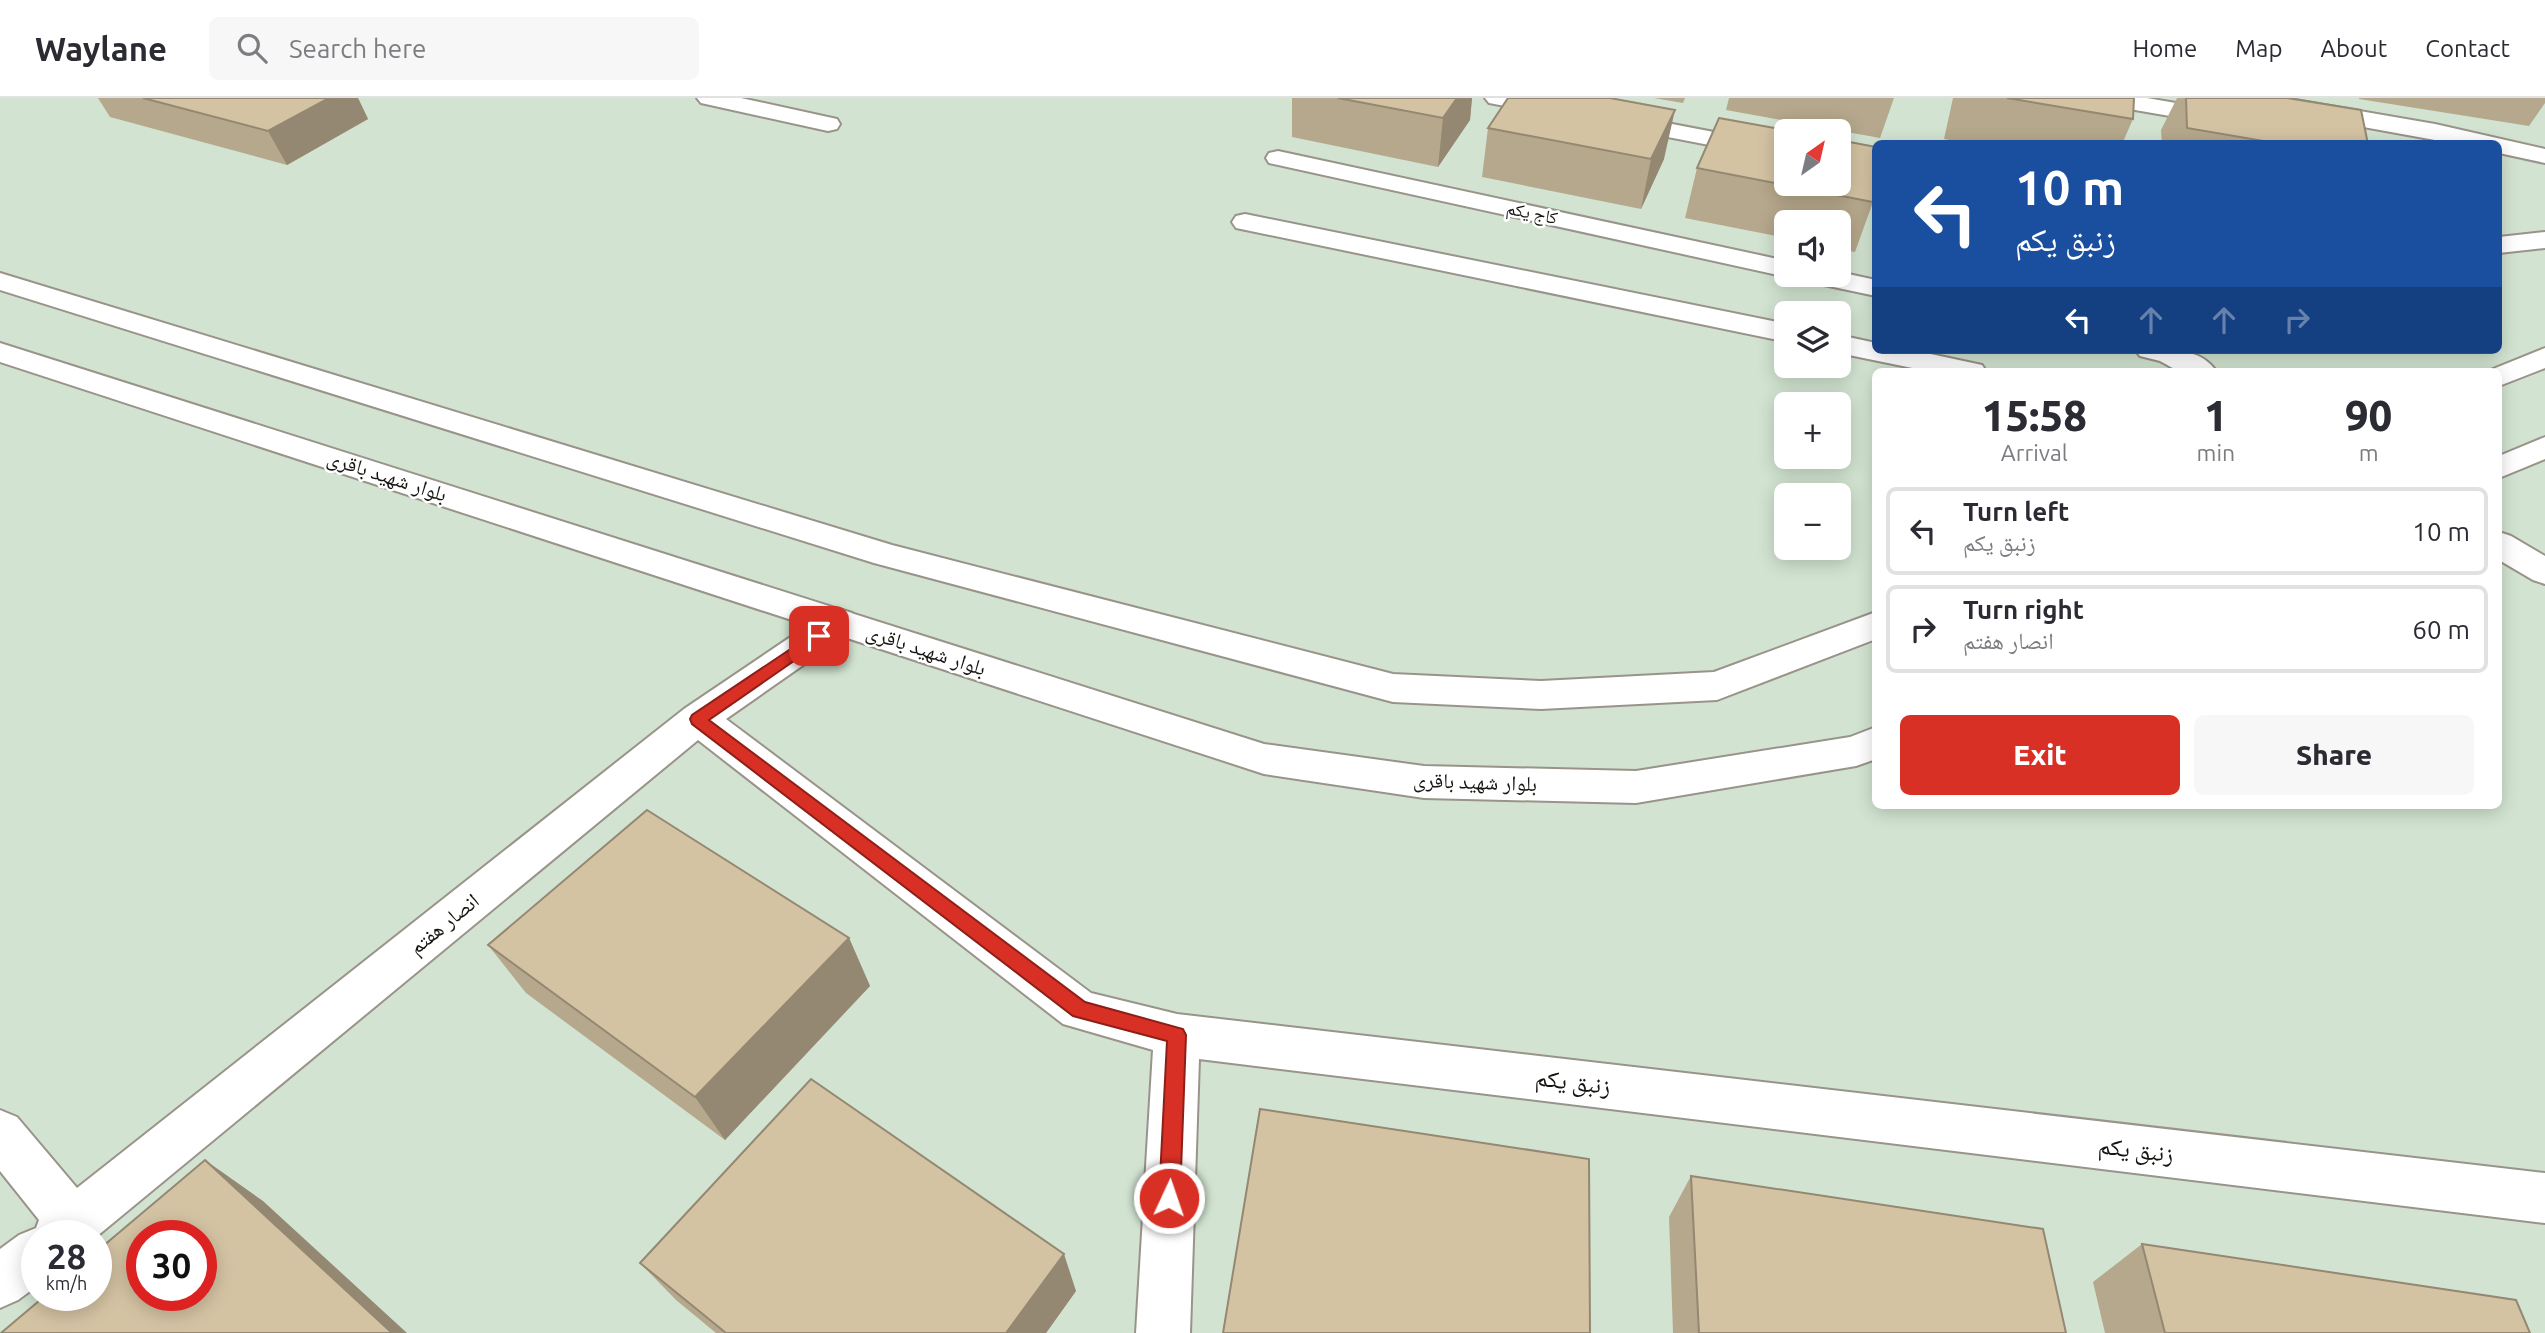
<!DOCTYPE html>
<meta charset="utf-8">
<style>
:root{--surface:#fff;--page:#f7f7f7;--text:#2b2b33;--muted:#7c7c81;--line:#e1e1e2;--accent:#d93025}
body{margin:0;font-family:Ubuntu,"Noto Naskh Arabic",sans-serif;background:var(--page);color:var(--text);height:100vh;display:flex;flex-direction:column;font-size:26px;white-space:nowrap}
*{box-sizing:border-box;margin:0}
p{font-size:23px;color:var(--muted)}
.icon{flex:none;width:38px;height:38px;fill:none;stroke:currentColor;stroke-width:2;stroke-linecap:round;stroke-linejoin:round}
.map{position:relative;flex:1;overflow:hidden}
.drawer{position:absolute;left:1872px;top:270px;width:630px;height:441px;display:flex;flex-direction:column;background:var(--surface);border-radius:10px;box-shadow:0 4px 18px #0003}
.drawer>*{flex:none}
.hud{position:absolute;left:1872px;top:42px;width:630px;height:214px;border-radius:10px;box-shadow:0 4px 18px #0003;background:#1a4fa0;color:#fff;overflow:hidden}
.needle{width:46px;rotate:34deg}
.controls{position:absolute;left:1774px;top:21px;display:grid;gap:14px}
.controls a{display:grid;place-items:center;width:77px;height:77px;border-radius:10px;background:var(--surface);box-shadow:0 4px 18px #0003;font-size:35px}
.speed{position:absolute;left:21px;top:1122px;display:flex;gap:14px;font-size:35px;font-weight:700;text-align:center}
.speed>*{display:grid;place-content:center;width:91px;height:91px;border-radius:50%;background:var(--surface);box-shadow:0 4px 18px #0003;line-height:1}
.speed small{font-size:18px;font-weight:400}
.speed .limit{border:10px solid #d22;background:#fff;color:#111}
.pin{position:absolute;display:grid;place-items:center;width:60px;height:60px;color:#fff;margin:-30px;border-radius:14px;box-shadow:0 4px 10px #0006}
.me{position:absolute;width:77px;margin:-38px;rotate:3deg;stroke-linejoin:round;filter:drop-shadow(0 0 5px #0008)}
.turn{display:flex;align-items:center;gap:24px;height:147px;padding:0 28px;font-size:32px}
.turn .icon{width:91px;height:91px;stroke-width:2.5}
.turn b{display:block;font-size:49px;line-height:60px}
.lanes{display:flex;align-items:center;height:66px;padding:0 28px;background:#0003;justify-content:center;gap:35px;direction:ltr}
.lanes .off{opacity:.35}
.eta{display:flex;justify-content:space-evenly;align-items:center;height:119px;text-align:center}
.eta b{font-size:42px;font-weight:800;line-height:49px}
.cta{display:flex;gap:14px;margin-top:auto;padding:14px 28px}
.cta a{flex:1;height:80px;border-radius:10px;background:var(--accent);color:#fff;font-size:28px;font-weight:800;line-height:80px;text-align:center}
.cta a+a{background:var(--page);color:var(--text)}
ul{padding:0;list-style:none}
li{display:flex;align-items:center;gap:21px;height:88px;margin:0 14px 10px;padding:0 14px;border:4px solid var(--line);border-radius:10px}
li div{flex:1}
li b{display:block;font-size:26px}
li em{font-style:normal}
header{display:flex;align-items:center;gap:42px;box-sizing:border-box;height:98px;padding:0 35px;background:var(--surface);border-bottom:2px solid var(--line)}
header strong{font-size:33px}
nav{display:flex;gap:38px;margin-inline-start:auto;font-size:24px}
.search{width:490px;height:63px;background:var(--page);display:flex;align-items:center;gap:18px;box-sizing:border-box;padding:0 24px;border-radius:10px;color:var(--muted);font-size:26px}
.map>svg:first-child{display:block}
.green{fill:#d2e4d1;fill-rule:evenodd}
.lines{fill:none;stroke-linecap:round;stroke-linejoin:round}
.minor-casing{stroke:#999389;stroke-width:4}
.tertiary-casing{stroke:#999389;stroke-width:4}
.minor{fill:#fff;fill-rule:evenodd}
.tertiary{fill:#fff;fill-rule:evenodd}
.wall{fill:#b6a88c}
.shaded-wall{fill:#948872}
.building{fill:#d4c3a3;stroke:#948872;stroke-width:2;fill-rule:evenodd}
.route{fill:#d93025;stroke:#8d1f18;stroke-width:2}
.labels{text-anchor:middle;stroke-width:5;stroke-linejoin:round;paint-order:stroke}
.far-street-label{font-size:18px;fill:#171511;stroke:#fff}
.street-label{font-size:21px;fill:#171511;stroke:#fff}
.near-street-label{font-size:24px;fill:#171511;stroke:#fff}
</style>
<header>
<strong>Waylane</strong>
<div class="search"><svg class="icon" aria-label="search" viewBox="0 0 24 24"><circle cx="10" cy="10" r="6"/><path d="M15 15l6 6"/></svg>Search here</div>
<nav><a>Home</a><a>Map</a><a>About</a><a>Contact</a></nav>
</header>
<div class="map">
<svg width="2545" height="1235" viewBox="0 0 2545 1235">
<rect width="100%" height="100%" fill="#f9f3e8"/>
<path class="green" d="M0,0H2545V1235H0ZM1787,33H1839V86H1787ZM1876,46H2499V252H1876ZM1787,124H1839V177H1787ZM1787,215H1839V268H1787ZM1876,273H2499V707H1876ZM1787,306H1839V359H1787ZM1787,397H1839V450H1787ZM37,1138H96V1197H37ZM142,1138H201V1197H142Z"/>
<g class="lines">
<defs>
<path id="minor" d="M697,0H741L837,21L840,26L837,31L828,33L701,5Z
M1485,0H1536L1566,6L1570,11L1566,16L1558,18L1489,5Z
M2094,0H2147L2222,13L2230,15L2234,20L2230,25L2222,27L2106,7L2098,5Z
M2230,0H2284L2435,26L2545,51V65L2499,55V46H2457L2242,7L2234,5Z
M1620,16L1787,48V62L1611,28L1608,23L1611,18Z
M1278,53L1787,163V177H1797L1787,179L1269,65L1266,60L1269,55Z
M1245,116L1787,226V244L1236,130L1232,124L1236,118Z
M2545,134V150L2499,155V139Z
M1839,174L1876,182V198L1805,183L1801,177H1839Z
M1839,237L1876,245V252H1912L1982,267L1986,273H1927L1839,255Z
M2135,252C2163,252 2198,247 2216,273H2178L2160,263L2140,258Z
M2499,434L2511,438L2545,458V486L2533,482L2499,462Z
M839,511L852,515L857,524L852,533L726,621L1091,895L1177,916L2545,1075V1125L1199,961L1190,1235H1136L1153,952L1063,926L698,642L96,1139L37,1138V1188L18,1202L0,1210V1151L19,1137L36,1130L39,1122L0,1073V1012L17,1019L77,1090L684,611L826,515Z"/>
<path id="tertiary" d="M0,175L892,447L1393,576L1541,583L1714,574L1876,514V541L1717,602L1541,611L1393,604L874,465L0,192Z
M0,245L1264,646L1424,668L1636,673L1850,639L1876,629V661L1856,668L1636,705L1424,700L1264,676L0,264Z
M2545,250V270L2499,288V273H2488Z
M2545,339V361L2499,380V358Z"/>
</defs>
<use href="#minor" class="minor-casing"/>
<use href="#tertiary" class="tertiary-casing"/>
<use href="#minor" class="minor"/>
<use href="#tertiary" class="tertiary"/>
</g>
<path class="wall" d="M98,0H358L368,21L287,67L110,19Z
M1292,0H1472L1470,22L1438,69L1292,39Z
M1654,0H1685L1683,5Z
M1729,0H1894L1880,40L1726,12Z
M1953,0H2134L2133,21L2122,46H1971L1944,41Z
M2177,0H2287L2368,46H2162L2161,32Z
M2359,0H2545V5L2529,28L2359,1Z
M1488,30L1664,61L1641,111L1482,79Z
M1697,70L1873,104L1855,154L1839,151V124H1787V140L1685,120Z
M849,840L870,888L725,1042L526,895L488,847Z
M1691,1078L2066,1235H1673L1669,1119Z
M2142,1146L2530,1235H2105L2093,1184Z
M640,1165L1076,1193L1046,1235H716L676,1202Z"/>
<path class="shaded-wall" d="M329,0H358L368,21L287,67L268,33Z
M1457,0H1472L1470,22L1438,69L1443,20Z
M1675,12L1664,61L1641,111L1651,61Z
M849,840L870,888L725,1042L695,999Z
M205,1062L263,1103L407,1235H392Z
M1064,1156L1076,1193L1046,1235H1006Z"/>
<path class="building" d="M143,0H329L268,33Z
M1338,0H1457L1443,20Z
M1508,0H1610L1675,12L1651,61L1488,30Z
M2007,0H2134L2133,21Z
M2186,0H2287L2361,12L2368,46H2281L2187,30Z
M1719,20L1791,33H1787V86H1839V42L1876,49V92L1873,104L1697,70Z
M647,712L849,840L695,999L488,847Z
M811,981L1064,1156L1006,1235H726L640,1165Z
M1260,1011L1589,1061L1590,1235H1223Z
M205,1062L392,1235H1L46,1197H96V1154ZM142,1138H201V1197H142Z
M1691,1078L2043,1131L2066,1235H1699Z
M2142,1146L2516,1202L2530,1235H2165Z"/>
<path class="route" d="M819,532L826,538L824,542L709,622L1085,904L1183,931L1186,937L1180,1100L1177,1107L1169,1110L1162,1107L1159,1100L1167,943L1073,918L692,626L690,621L692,617Z"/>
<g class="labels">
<g class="far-street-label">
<text transform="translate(1532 115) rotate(12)" y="6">کاج یکم</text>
</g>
<g class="street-label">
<text transform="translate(387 378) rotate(18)" y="7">بلوار شهید باقری</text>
<text transform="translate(926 552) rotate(18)" y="7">بلوار شهید باقری</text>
<text transform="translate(1475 684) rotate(2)" y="7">بلوار شهید باقری</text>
<text transform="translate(444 826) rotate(-39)" y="7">انصار هفتم</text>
</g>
<g class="near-street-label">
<text transform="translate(1573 984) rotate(7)" y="8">زنبق یکم</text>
<text transform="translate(2136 1052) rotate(7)" y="8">زنبق یکم</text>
</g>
</g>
</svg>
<div class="controls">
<a><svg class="needle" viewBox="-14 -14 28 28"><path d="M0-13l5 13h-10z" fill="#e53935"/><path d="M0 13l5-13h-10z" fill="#7c7c81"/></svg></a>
<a><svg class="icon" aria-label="sound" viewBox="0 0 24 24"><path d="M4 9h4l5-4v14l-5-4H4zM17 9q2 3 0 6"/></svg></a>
<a><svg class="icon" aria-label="layers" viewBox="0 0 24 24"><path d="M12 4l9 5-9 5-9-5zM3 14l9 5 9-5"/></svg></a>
<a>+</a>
<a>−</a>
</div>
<div class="speed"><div>28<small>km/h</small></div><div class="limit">30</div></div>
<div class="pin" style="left:819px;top:538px;background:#d93025"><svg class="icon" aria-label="arrive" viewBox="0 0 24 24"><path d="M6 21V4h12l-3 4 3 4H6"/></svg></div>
<svg class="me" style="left:1169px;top:1100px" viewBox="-20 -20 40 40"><circle r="17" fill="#d93025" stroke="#fff" stroke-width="3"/><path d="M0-11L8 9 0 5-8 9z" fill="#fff"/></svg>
<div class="hud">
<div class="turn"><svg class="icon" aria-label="left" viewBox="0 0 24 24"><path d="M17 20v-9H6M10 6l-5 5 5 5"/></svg><div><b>10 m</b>زنبق یکم</div></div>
<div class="lanes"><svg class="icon" aria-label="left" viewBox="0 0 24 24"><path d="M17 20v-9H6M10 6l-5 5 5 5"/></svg><svg class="icon off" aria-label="ahead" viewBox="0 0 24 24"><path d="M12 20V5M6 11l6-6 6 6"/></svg><svg class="icon off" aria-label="ahead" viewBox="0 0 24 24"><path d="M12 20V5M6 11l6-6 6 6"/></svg><svg class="icon off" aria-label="right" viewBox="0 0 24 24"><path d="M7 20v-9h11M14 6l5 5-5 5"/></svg></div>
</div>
<section class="drawer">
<div class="eta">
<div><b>15:58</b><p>Arrival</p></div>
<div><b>1</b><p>min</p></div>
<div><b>90</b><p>m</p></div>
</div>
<ul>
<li><svg class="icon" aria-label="left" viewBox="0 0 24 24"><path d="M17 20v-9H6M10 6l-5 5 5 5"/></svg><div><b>Turn left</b><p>زنبق یکم</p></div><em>10 m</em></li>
<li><svg class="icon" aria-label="right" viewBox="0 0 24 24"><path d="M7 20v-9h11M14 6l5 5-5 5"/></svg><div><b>Turn right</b><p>انصار هفتم</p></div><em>60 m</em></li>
</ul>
<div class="cta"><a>Exit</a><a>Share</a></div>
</section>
</div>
